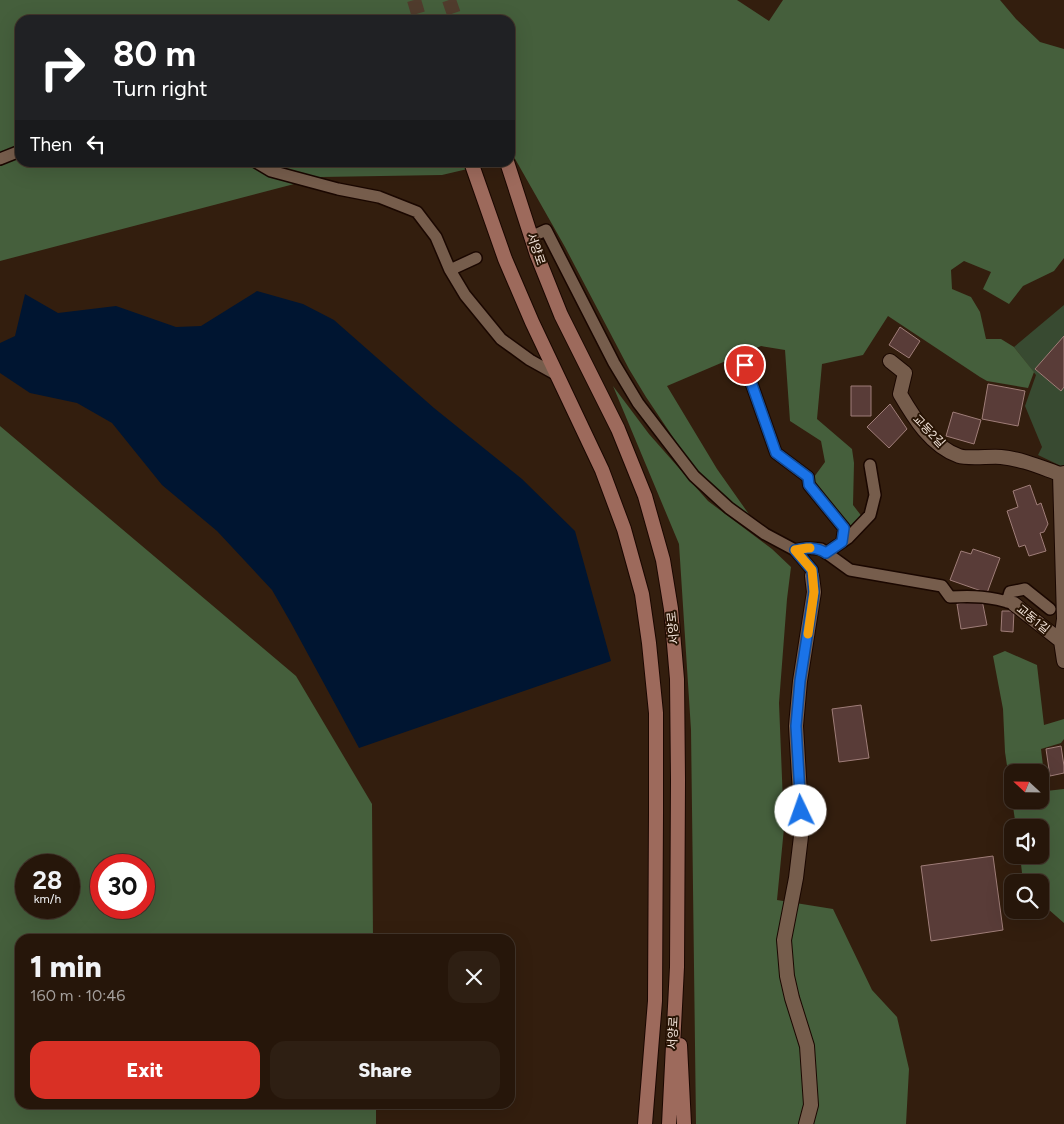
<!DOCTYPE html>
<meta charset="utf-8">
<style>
:root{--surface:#26160a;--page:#2e1f13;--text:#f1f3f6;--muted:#a49f9c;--line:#42352b;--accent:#d93025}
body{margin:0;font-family:Figtree,"Noto Sans KR",sans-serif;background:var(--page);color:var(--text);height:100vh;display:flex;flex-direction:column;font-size:19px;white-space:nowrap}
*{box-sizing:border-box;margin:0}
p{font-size:16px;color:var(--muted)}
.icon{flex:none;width:28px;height:28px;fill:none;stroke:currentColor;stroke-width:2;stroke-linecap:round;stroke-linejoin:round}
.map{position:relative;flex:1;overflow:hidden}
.sheet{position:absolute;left:15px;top:934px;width:500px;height:175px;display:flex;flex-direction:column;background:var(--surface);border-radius:15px;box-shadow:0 5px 20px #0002,0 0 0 1px var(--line)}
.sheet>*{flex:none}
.guide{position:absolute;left:15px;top:15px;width:500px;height:152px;border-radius:15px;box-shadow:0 5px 20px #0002,0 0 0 1px var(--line);background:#202124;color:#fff;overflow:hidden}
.needle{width:32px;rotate:292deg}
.controls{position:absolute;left:1004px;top:764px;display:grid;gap:10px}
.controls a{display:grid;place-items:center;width:45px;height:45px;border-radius:10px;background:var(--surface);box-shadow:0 5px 20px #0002,0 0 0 1px var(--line);font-size:25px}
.speed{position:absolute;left:15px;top:854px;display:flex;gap:10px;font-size:25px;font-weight:700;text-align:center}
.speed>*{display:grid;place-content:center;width:65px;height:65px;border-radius:50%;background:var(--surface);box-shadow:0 5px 20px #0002,0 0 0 1px var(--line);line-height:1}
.speed small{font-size:12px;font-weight:400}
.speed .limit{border:8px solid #d22;background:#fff;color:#111}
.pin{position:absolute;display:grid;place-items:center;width:42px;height:42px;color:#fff;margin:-21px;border:2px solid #fff;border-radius:50%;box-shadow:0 1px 5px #0007}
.me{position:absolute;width:55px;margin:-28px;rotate:357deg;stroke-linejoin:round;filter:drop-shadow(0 0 4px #0008)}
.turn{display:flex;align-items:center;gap:18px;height:105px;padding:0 15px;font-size:22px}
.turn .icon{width:65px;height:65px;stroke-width:2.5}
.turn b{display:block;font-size:35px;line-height:42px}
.then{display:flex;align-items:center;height:48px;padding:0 15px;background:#0003;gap:10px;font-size:19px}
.round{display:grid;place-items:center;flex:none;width:52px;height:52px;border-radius:15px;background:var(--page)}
.headline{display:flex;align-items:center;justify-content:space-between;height:85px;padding:0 15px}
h1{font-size:30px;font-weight:800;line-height:38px}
.action{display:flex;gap:10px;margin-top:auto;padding:10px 15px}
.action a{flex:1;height:58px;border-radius:15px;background:var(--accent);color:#fff;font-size:20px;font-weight:800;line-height:58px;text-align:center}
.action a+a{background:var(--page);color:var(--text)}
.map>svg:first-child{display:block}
.green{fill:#384a31}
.forest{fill:#455f3c;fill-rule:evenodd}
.water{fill:#001531}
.building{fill:#593c38;stroke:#9f7d78}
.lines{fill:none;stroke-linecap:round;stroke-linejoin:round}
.secondary-tunnel{stroke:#503c2d;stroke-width:14;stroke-dasharray:14 7;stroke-linecap:butt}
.service-casing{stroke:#1a0700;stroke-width:14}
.minor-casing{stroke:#1a0700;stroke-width:16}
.secondary-casing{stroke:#1a0700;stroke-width:16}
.service{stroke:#765d4c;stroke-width:11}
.minor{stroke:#765d4c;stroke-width:14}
.secondary{stroke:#9d6a5c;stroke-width:14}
.route-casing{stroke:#114b97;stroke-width:12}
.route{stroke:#1a73e8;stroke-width:9}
.slow{stroke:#f59e0b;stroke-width:9}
.labels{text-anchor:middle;stroke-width:4;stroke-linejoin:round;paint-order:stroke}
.street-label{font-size:12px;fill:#f7e8de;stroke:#291505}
</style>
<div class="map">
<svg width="1064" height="1124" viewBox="0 0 1064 1124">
<rect width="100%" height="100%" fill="#331e0e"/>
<path class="green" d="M1064,305V466H1061L1038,455L1042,447L1025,406L1036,375L1014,347Z"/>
<path class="forest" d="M0,0H737L769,21L783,0H1000L1016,19L1040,42L1064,49V258L1054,271L1023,286L1009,304L983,289L991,272L964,261L951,270L952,289L971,297L980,312L986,339H1001L1014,347L1034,372L1028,388L987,381L980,377L888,316L863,355L822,364L817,419L852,449L854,463L853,505L863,518L850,530L815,485L814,477L825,462L821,441L790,421L785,350L761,346L667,386L717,469L753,520L731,505L695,470L646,397L629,369L565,247L514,157L510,158V20H20V162L493,163L442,175L321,177L0,261Z
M613,386L649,434L708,501L772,549L791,567L787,599L779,703L784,828L777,900L833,909L872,990L897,1017L909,1069L906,1124H696L691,730L679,544Z
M0,426L296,676L372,804L373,939H20V1104H376V1124H0ZM26,865H69V908H26ZM101,865H144V908H101Z
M1005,651L1037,665L1044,725L1064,719V739L1061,743L1041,749L1046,791L1064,789V923L1040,902V882H1023L1020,855H1040V828L1016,827L1005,752L1003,709L993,656ZM1012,772H1040V800H1012Z"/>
<path class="water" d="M257,291L303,304L334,320L434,408L522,479L575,531L611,661L359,748L291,623L272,590L217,531L162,485L112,423L77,403L30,393L0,373V343L15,336L25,294L58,313L116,306L176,327L201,326Z"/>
<path class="building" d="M900,327L920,341L909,358L889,345Z
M1064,336V387L1061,391L1035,369Z
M988,384L1025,391L1018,426L982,419Z
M851,386H871V416H851Z
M890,404L907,429L889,448L867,427Z
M953,412L981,420L974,444L946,436Z
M1030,485L1037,505L1041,503L1048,524L1044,532L1040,533L1046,551L1029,556L1025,545L1019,547L1007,511L1018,507L1013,491Z
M973,549L1000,558L987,593L950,580L961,551L971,554Z
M982,600L987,625L961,629L957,604Z
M1002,611H1014L1013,632L1001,631Z
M861,705L869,758L839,762L832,709Z
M1061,746L1064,766V773L1050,776L1046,749Z
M993,856L1003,930L931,941L921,866Z"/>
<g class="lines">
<path class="secondary-tunnel" d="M414,0L420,20
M449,0L456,20"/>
<defs>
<path id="service" d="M0,159L20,151
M256,162L271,171L338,189L379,197L417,212L436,237L450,270L465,295L501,339L530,360L557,375
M535,235L546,230L614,363L638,403L694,476L729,508L765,534L795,550L812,570V576
M450,270L476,258
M745,365L776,453L808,477L809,485L844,528L842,542
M795,550L807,548L821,549L850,570L942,586L950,597C974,596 990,596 1014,604
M826,553L848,538L870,515L875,495L870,465
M1007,602L1010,592L1025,589L1050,609"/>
<path id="minor" d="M890,361L905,373L900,394C914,418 931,446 959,456C968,459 991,456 1001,457C1022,459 1040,467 1060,474L1064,473
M1060,474L1064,619L1061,641
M1014,604L1061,641L1064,661
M806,1124L811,1105L807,1046L792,998L787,976L784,940L796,878L802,828L796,726L800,681L814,592L812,576"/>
<path id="secondary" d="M471,162L505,259L532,322L602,470L624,529L642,594L649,643L656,713V813L655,1001L645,1124
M507,162L537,255L561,315L618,429L645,496L663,560L671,609L677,679L678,780L677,967L669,1124
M680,1045L684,1124"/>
</defs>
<use href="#service" class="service-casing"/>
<use href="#minor" class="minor-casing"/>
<use href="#secondary" class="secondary-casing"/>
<use href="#service" class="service"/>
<use href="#minor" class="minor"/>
<use href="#secondary" class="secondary"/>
</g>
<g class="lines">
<defs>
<path id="route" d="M745,365L776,453L808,477L809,485L844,528L842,542L826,553C816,546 806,548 795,550L812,570L814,592L800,681L796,726L801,811"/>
</defs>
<use href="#route" class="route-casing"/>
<use href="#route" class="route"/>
<path class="slow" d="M808,634L814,592L812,570L795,550L807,548H810"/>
</g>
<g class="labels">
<g class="street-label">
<text transform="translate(536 249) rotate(71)" y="4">서양로</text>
<text transform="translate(929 431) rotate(46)" y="4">교동2길</text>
<text transform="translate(1033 619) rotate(39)" y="4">교동1길</text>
<text transform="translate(673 628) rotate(-96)" y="4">서양로</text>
<text transform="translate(673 1033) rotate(-87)" y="4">서양로</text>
</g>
</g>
</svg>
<div class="controls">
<a><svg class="needle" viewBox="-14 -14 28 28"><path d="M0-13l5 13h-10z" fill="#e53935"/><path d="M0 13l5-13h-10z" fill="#a49f9c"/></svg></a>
<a><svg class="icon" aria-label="sound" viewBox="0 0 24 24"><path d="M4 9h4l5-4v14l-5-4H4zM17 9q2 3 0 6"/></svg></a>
<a><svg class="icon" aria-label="search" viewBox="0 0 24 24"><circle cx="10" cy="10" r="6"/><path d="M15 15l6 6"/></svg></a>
</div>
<div class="speed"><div>28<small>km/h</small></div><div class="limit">30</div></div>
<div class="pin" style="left:745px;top:365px;background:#d93025"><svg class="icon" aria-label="arrive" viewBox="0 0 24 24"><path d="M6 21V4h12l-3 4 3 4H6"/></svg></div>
<svg class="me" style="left:801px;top:811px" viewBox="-20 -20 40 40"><circle r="19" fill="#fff"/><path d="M0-13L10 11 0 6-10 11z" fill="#1a73e8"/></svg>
<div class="guide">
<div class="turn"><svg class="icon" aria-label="right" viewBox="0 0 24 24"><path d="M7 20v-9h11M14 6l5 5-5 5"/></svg><div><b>80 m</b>Turn right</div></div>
<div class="then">Then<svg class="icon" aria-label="left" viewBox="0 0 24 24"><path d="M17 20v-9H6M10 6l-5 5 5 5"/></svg></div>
</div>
<section class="sheet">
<div class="headline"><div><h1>1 min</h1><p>160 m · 10:46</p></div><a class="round"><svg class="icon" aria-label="close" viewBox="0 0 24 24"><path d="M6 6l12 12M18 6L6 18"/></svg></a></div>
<div class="action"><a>Exit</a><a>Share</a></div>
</section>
</div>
